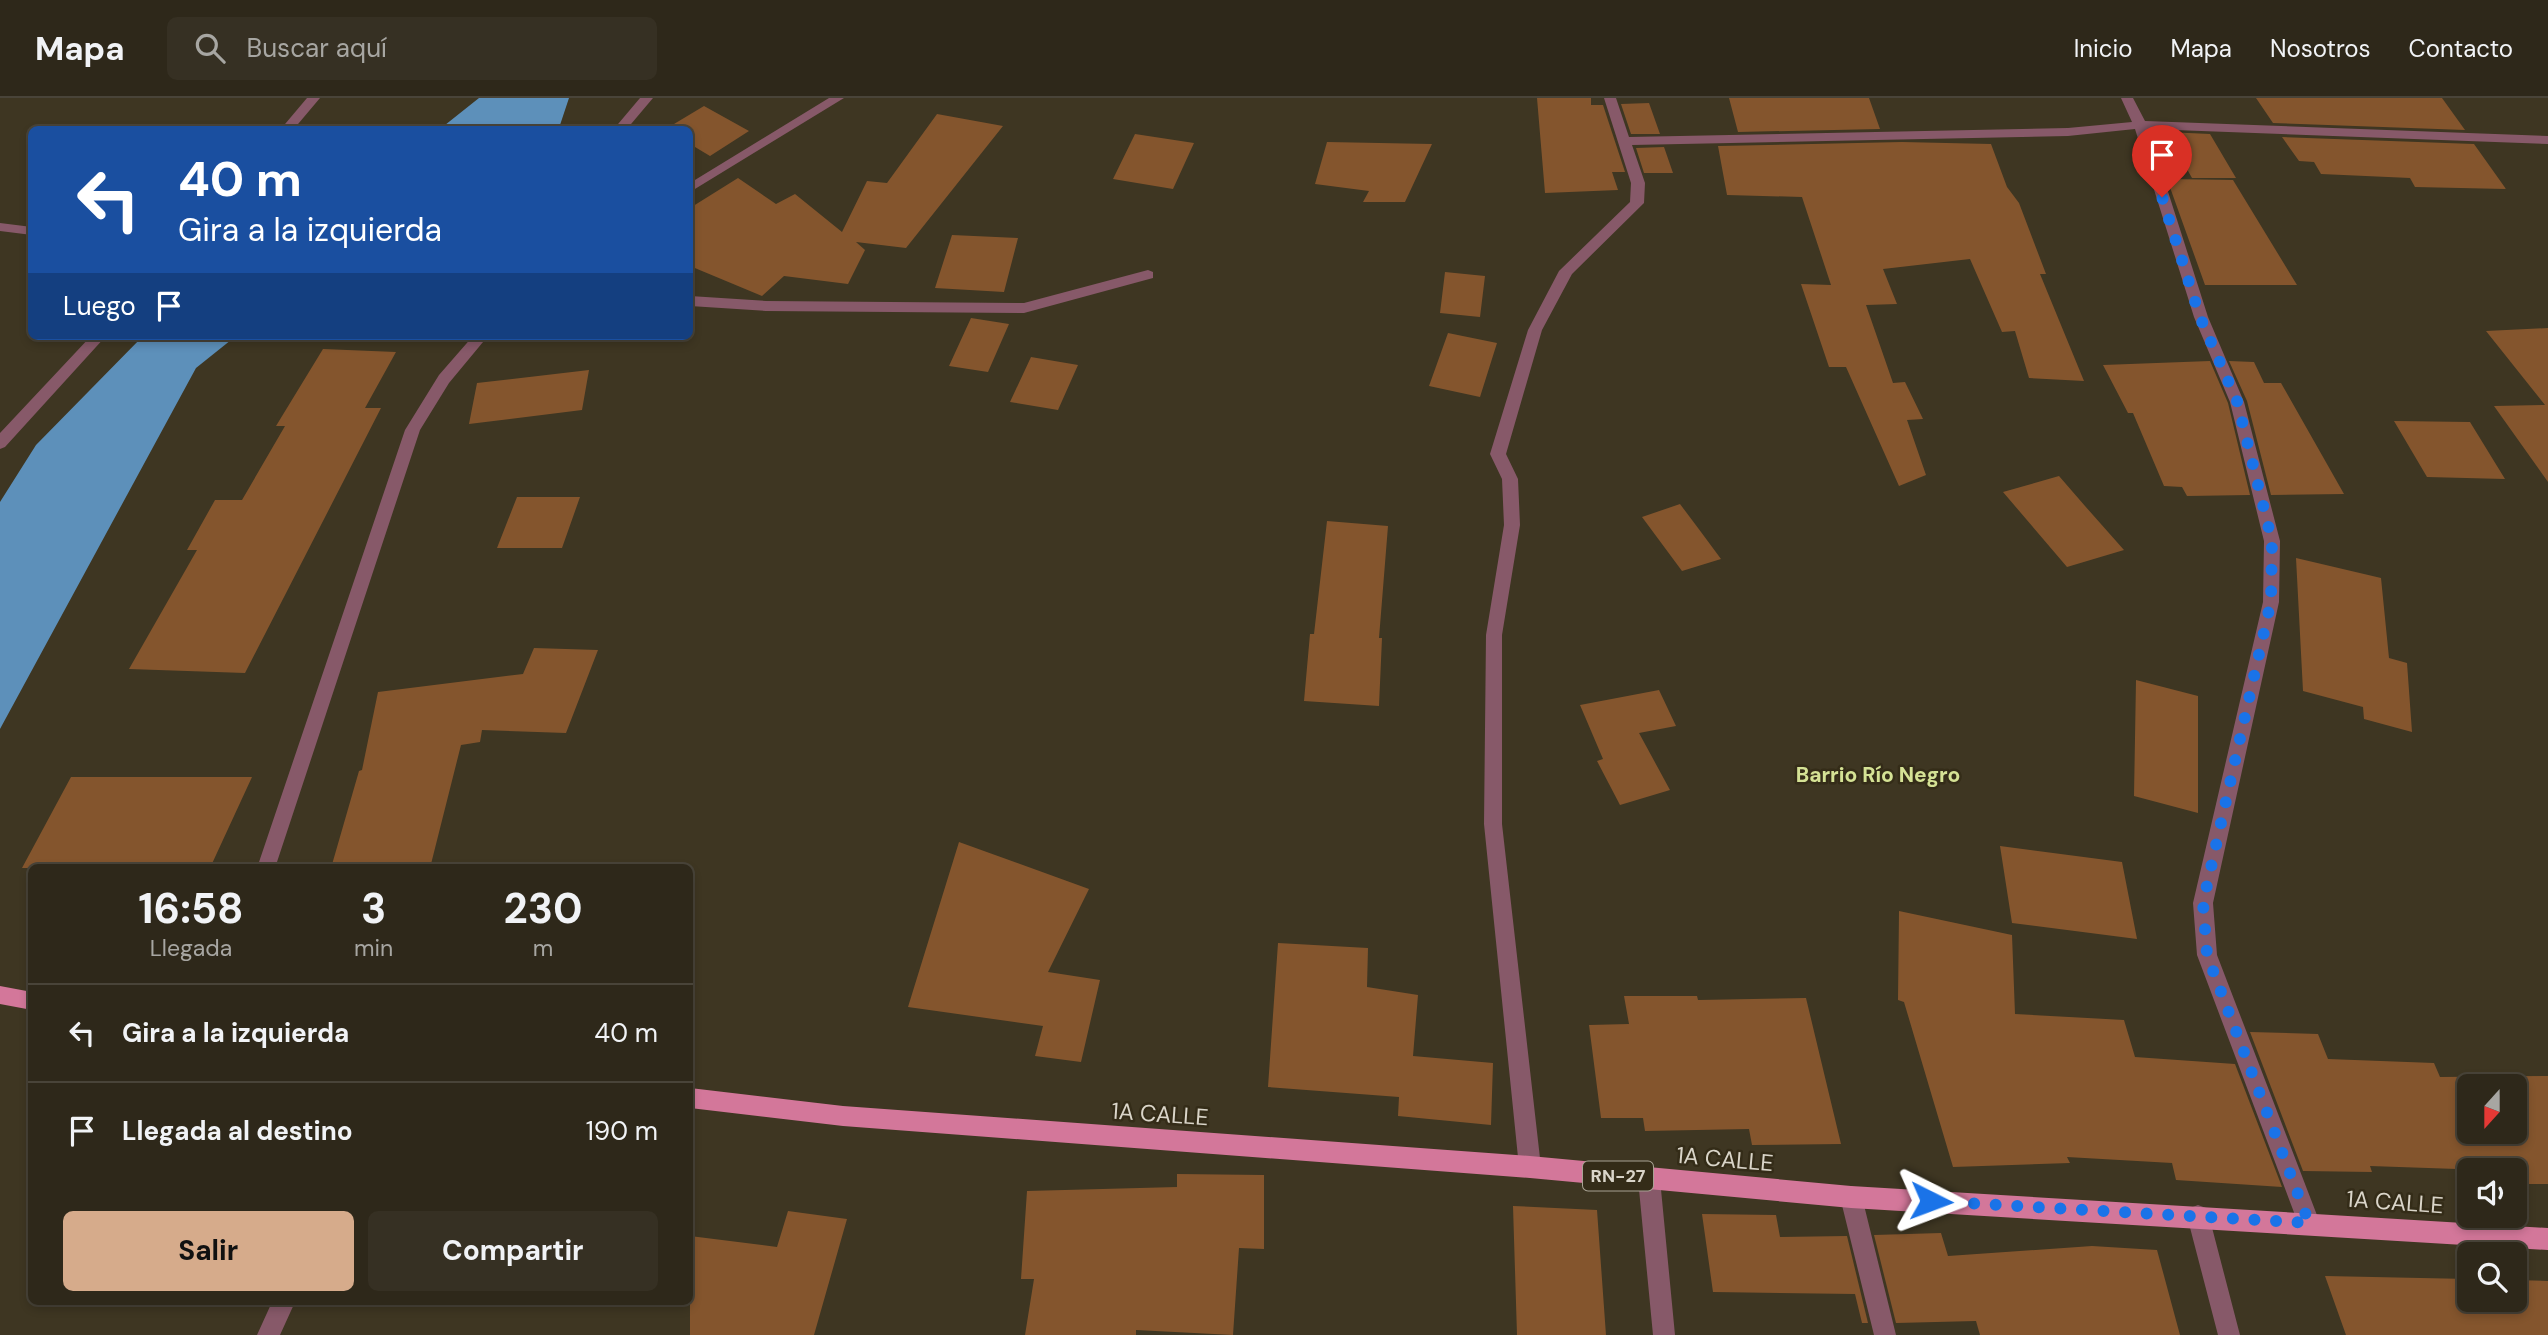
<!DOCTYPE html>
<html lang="es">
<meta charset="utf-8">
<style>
:root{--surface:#2e281a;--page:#363023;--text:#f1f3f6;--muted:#a7a6a2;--line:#494439;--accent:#d6ab8b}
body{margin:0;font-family:"DM Sans",sans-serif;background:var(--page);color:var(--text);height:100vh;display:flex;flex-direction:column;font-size:26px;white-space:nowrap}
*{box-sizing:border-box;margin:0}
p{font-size:23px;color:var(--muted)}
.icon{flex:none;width:38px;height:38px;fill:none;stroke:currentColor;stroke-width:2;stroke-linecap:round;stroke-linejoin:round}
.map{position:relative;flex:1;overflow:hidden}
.sheet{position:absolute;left:28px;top:766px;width:665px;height:441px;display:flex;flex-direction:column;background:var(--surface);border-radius:10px;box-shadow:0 4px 10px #0003,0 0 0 2px var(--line)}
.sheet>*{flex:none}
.guide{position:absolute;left:28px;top:28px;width:665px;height:214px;border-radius:10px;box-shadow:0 4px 10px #0003,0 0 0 2px var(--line);background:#1a4fa0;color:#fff;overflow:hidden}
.needle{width:46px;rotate:201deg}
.fabs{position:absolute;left:2457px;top:976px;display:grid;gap:14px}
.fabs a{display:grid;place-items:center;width:70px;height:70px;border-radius:10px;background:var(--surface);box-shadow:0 4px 10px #0003,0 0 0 2px var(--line);font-size:35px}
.pin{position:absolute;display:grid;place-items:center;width:60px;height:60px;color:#fff;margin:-72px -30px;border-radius:50% 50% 50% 0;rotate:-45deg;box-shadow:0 0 7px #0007}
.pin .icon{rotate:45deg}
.me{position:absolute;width:77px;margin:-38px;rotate:93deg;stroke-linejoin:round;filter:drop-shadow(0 0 5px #0008)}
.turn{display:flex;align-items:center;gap:24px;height:147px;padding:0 35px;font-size:32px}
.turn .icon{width:91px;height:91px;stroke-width:2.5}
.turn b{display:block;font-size:49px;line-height:60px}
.then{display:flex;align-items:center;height:66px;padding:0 35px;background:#0003;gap:14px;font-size:26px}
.eta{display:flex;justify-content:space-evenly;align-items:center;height:119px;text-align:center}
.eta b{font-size:42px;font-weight:700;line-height:49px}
.action{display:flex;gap:14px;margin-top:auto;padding:14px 35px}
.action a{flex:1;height:80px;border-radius:10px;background:var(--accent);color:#111;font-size:28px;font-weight:700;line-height:80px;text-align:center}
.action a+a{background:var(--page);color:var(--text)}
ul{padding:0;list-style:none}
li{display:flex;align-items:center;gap:21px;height:98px;padding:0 35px;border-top:2px solid var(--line)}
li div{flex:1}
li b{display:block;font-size:26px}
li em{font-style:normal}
header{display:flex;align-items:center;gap:42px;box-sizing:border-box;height:98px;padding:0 35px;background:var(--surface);border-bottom:2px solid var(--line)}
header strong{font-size:33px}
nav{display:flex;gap:38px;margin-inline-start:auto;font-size:24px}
.search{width:490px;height:63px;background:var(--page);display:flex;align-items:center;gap:18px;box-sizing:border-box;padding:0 24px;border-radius:10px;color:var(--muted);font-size:26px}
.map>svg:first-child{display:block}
.water{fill:#5d90ba}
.building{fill:#84552d;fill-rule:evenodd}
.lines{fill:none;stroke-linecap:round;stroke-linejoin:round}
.minor{fill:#875969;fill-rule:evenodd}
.major{fill:#d3779a;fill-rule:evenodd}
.route{stroke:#1a73e8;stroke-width:12;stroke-dasharray:0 21.6}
.labels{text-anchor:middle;stroke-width:5;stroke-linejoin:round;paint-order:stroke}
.shield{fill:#342c18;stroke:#a8a294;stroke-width:2}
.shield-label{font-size:18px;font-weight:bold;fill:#dad5c9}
.neighbourhood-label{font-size:21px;font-weight:bold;fill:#d5e295;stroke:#342c18}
.near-street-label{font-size:23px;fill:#dad5c9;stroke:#342c18}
</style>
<header>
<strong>Mapa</strong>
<div class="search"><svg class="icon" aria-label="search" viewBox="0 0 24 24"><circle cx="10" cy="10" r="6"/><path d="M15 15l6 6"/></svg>Buscar aquí</div>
<nav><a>Inicio</a><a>Mapa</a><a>Nosotros</a><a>Contacto</a></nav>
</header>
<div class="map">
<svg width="2548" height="1237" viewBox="0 0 2548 1237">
<rect width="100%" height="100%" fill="#3e3622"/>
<path class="water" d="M479,0H569L560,27L553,31H440Z
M143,238H236L196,270L0,631V404L36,347Z"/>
<path class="building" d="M1537,0H1591V7H1603L1625,74H1612L1618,92L1545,95Z
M1729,0H1869L1880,31L1738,34Z
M2256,0H2442L2465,32L2273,25Z
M1649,5L1660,36H1631L1621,6Z
M704,8L749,33L710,58L690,46V32H664Z
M937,16L1003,28L906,150L856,144L865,152L848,186L784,178L762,198L690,168V110L738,80L776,106L795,96L842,134L867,83L887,85Z
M2166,34L2210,36L2236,80H2192Z
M1135,36L1194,45L1173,91L1113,81Z
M2282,39L2474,46L2506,91L2415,89L2410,80L2321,76L2314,64L2299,63Z
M1327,44L1432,46L1405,104H1363L1369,93L1315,86Z
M1902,44L1991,46L2007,89L2019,105L2046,176H2040L2084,283L2029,280L2015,233L2002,234L1970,161L1883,171L1897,206L1866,207L1893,285L1905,284L1923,321L1907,322L1926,377L1899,388L1846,269H1829L1801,186L1831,187L1802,99L1727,97L1718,48Z
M1664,49L1673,75H1644L1636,50Z
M2167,81L2233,82L2297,187H2205Z
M952,137L1018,140L1004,194L935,190Z
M1445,174L1485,178L1480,219L1440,215Z
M971,220L1009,226L988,274L949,268Z
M2548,230V384L2494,308L2545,307L2486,233Z
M1448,235L1497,245L1480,299L1429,288Z
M323,251L396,254L365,310H381L245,575L129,571L197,452H187L215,402H242L285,328H276Z
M1031,259L1078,267L1058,312L1010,304Z
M2210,263L2228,305L2250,397L2187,398L2182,389L2164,388L2133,315H2128L2103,267Z
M2229,263L2254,264L2264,285H2281L2344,396L2271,397L2247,303Z
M589,272L582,312L469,326L477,285Z
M2394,323L2470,324L2505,381L2427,379Z
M2059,378L2085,408L2124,452L2067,469L2003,394Z
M517,399H580L562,450H497Z
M1680,406L1701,434L1721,461L1682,473L1642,419Z
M1327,423L1388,428L1379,540H1382L1379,608L1304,603L1310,536H1314Z
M2296,460L2381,480L2389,560L2407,565L2412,634L2364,621L2363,609L2303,593Z
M534,550L598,552L566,635L482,632L480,644L461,647L430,770H331L359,673L362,672L378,594L523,576Z
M2136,582L2198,598V715L2134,698Z
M1659,592L1676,628L1639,635L1670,692L1620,707L1597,663L1603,661L1580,607Z
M71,679H252L210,770H22Z
M959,744L1089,791L1048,874L1100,882L1081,964L1035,958L1043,928L908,909Z
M2000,748L2122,764L2137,841L2012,825Z
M1899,813L2012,837L2015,916L2124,922L2135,959L2235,966L2282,1089L2176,1082L2172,1065L2067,1059L2070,1065L1953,1069L1904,904L1898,902Z
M1278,845L1368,850L1367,889L1418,897L1413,958L1493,965L1491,1027L1398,1018L1399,999L1268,989Z
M1624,898H1697L1698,902L1806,900L1841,1046L1752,1047L1749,1031L1645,1033L1643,1020H1601L1589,927L1629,926Z
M2250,934L2318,936L2328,961L2434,965L2440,979L2548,978V1086H2515V1073L2370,1068L2372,1074L2303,1073ZM2469,989H2515V1034H2469Z
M1177,1076L1264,1077V1151L1239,1150L1233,1237L1136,1232V1237H1025L1034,1181H1021L1027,1093L1177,1089Z
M1513,1108L1597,1112L1606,1237H1517Z
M788,1113L847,1121L814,1237H690V1138L777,1149Z
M1702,1116L1776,1117L1780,1139L1847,1138L1868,1225H1862L1855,1196L1713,1194Z
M1941,1135L1948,1158L2092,1148L2157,1152L2180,1237H1980L1976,1223L1896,1225L1874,1137Z
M2325,1178L2469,1181V1202H2515V1182L2548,1183V1237H2346Z"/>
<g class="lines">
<path class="minor" d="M307,0H320L293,32H280Z
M640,0H653L626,32H613Z
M829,0H844L690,94V85Z
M1604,0H1616L1629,39L2068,30L2132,24L2121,0H2133L2145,23L2548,38V46L2148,31L2208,219L2244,304L2280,443L2279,504L2213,805L2217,857L2320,1125L2317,1133L2309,1136L2301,1133L2197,857L2193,805L2263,504L2264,443L2230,304L2194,219L2135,31L2068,38L1632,47L1645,85L1644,105L1572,176L1542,232L1506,356L1518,381L1520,427L1502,537V726L1541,1069L1537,1076L1530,1080L1523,1076L1519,1069L1484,726L1486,537L1504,427L1502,381L1490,356L1528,232L1559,173L1630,104L1631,85Z
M0,125L32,129V137L0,133Z
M1148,172L1153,174V180L1024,215L766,213L690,208V198L766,203L1024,205Z
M91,238H106L5,349L0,351V335Z
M473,238H488L449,285L420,332L275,770H257L405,332L439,277Z
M1649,1070L1657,1073L1660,1081L1675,1237H1653L1638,1081L1641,1073Z
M1851,1088L1859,1091L1862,1099L1896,1237H1874L1840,1099L1843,1091Z
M2198,1107L2206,1110L2209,1118L2240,1237H2218L2187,1118L2190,1110Z
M272,1204H295L280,1237H257Z"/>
<path class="major" d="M0,888L32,894V912L0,906Z
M690,990L843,1008L1530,1058L1851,1088L2548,1130V1152L1851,1110L1530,1080L843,1028L690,1010Z"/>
</g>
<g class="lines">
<path class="route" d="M1931,1103L2309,1125L2207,857L2203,805L2271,503L2272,443L2237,303L2200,219L2162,99"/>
</g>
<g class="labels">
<rect class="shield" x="1583" y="1063.5" width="70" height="29" rx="5"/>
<g class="shield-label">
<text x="1618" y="1084">RN-27</text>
</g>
<g class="neighbourhood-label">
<text x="1878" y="684">Barrio Río Negro</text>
</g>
<g class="near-street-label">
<text transform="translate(1160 1016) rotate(4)" y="8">1A CALLE</text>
<text transform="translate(1725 1061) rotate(5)" y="8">1A CALLE</text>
<text transform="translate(2395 1104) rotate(4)" y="8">1A CALLE</text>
</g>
</g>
</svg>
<div class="fabs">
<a><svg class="needle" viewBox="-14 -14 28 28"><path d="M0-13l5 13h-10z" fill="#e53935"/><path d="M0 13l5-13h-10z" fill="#a7a6a2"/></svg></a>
<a><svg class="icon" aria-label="sound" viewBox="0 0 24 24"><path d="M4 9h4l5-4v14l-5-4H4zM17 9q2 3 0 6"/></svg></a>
<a><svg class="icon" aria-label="search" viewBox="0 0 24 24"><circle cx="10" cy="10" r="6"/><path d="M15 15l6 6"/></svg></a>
</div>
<div class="pin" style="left:2162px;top:99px;background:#d93025"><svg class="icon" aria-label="arrive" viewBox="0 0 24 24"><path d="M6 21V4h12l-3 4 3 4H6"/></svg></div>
<svg class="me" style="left:1931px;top:1103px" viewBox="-20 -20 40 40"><path d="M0-17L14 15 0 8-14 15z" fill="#1a73e8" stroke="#fff" stroke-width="4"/></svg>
<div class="guide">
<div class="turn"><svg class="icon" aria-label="left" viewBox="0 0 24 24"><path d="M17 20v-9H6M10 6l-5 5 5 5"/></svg><div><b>40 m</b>Gira a la izquierda</div></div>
<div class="then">Luego<svg class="icon" aria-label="arrive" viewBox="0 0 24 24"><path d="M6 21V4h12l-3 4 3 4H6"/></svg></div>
</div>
<section class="sheet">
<div class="eta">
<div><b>16:58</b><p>Llegada</p></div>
<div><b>3</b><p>min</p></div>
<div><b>230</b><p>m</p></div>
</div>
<ul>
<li><svg class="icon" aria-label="left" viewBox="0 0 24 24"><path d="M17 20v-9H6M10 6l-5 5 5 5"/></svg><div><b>Gira a la izquierda</b></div><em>40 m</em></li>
<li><svg class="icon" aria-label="arrive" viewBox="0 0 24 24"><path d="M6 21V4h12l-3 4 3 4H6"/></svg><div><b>Llegada al destino</b></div><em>190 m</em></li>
</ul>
<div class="action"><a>Salir</a><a>Compartir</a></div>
</section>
</div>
